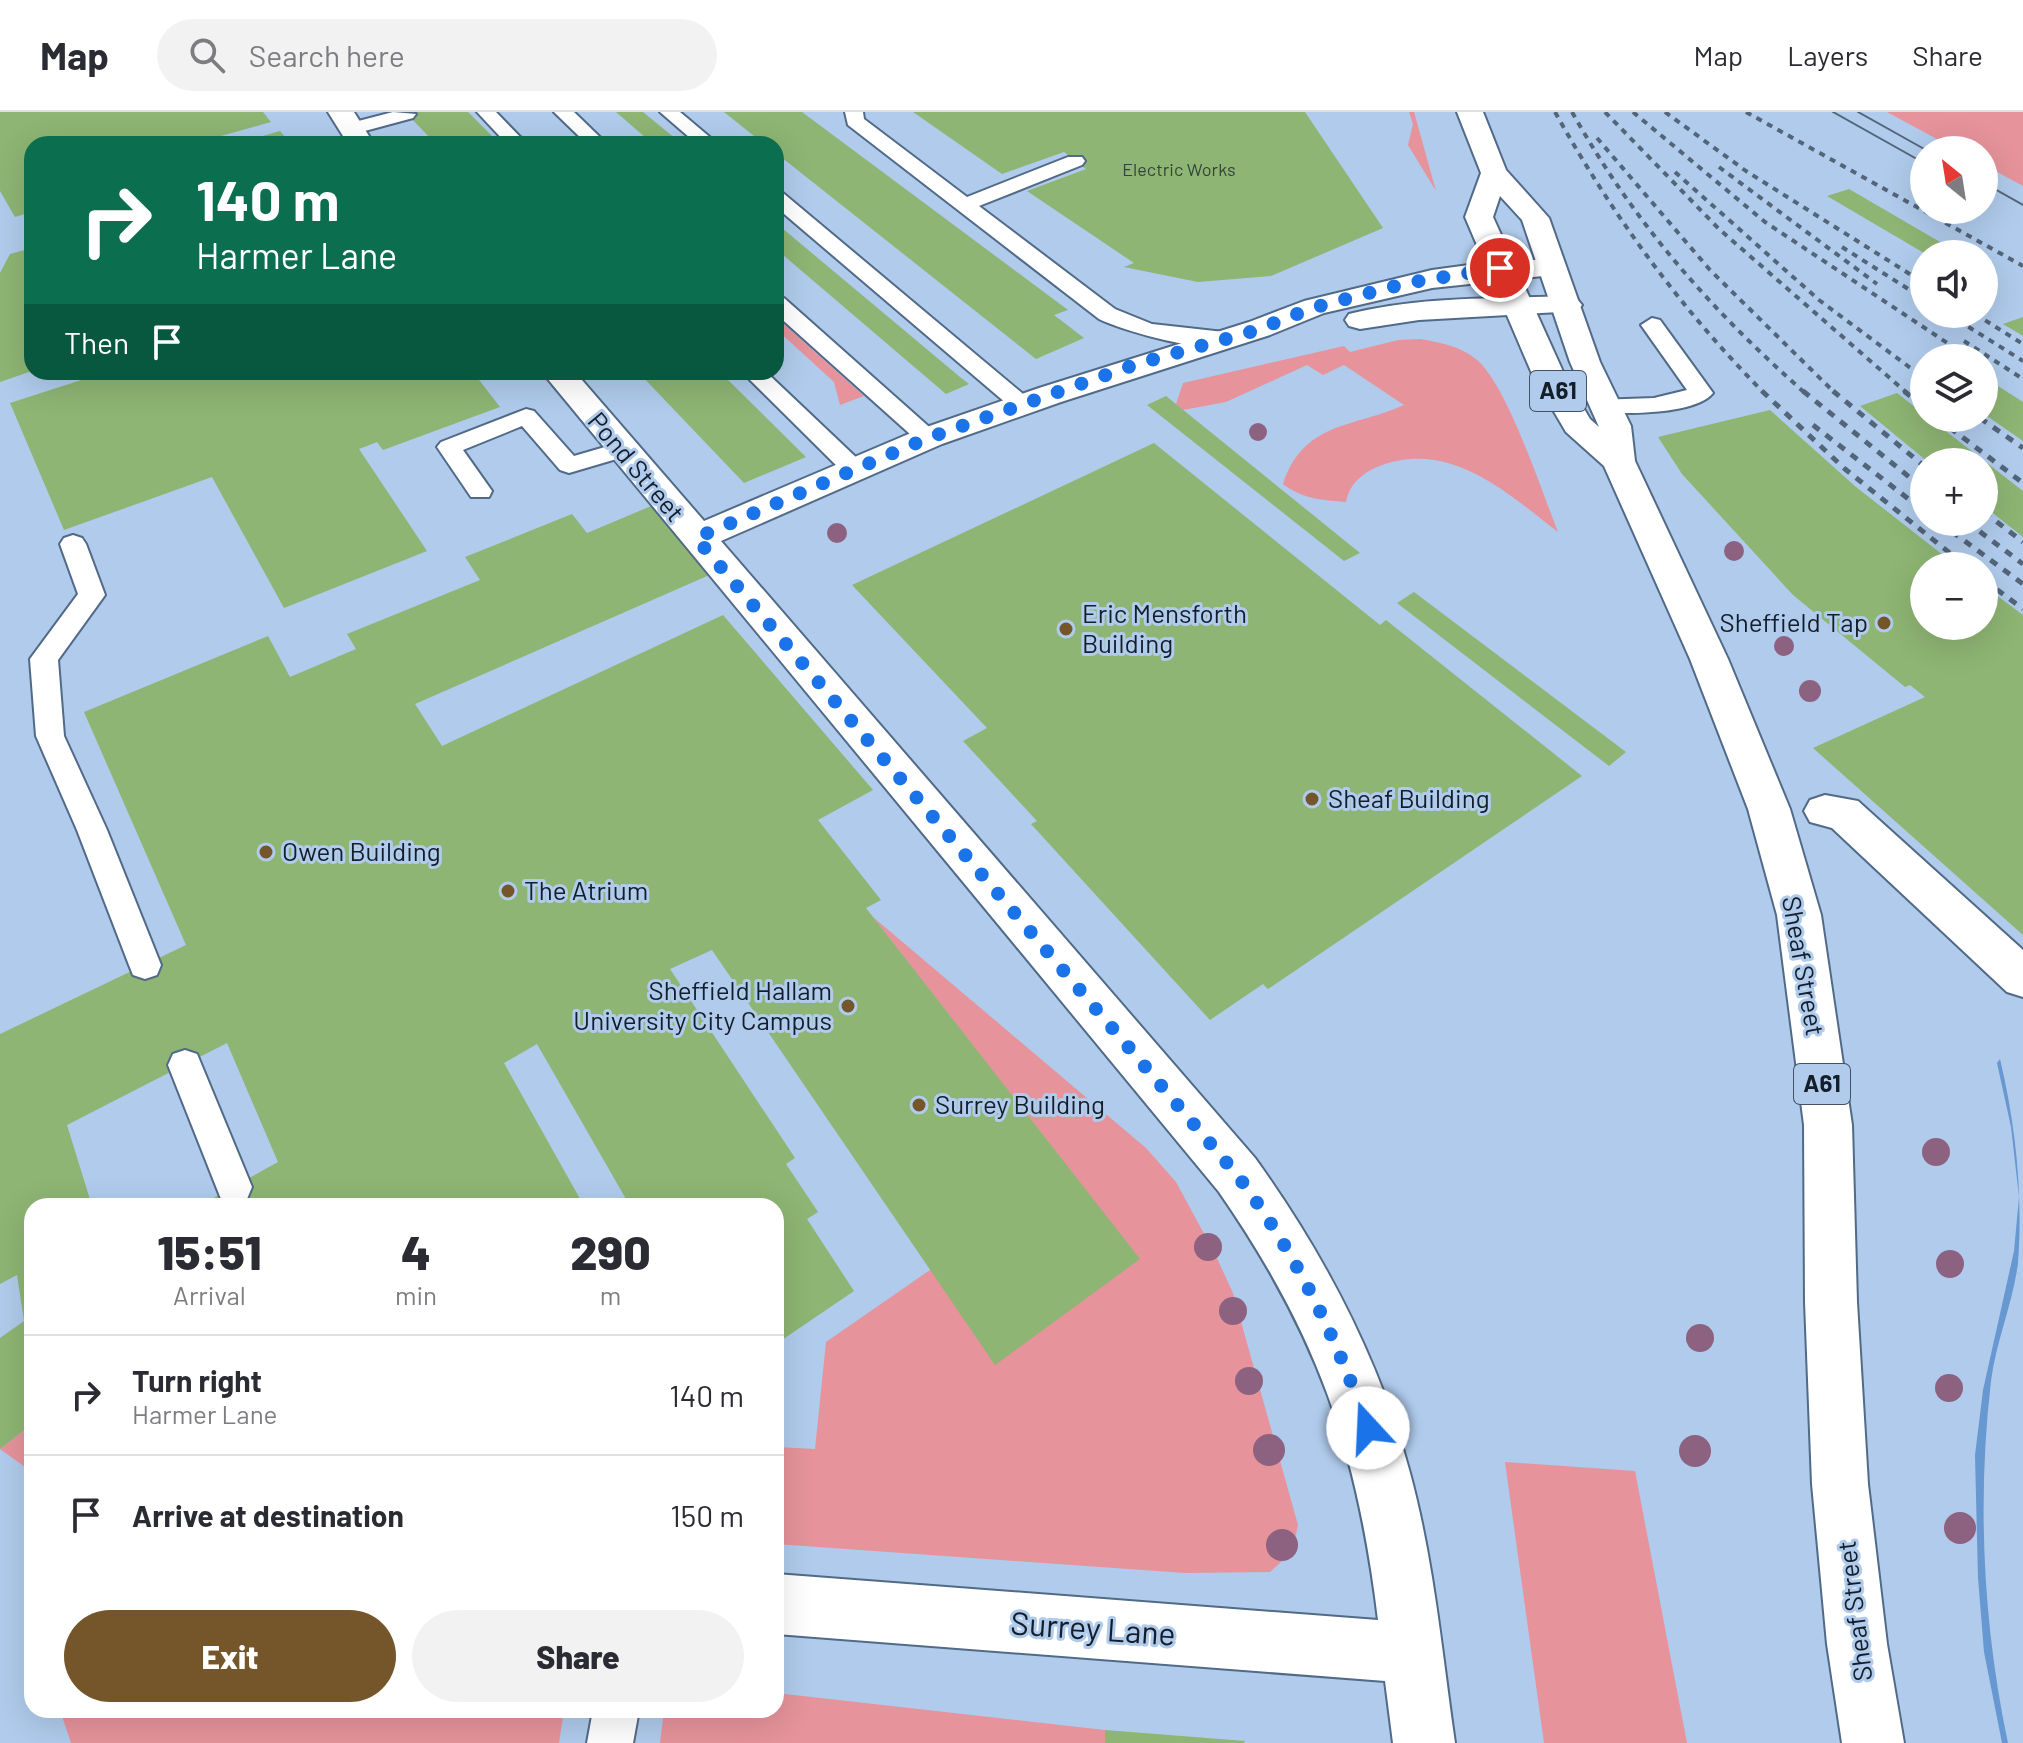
<!DOCTYPE html>
<meta charset="utf-8">
<style>
:root{--surface:#fff;--page:#f2f2f3;--text:#2b2b33;--muted:#7c7c81;--line:#e1e1e2;--accent:#75562b}
body{margin:0;font-family:Barlow,sans-serif;background:var(--page);color:var(--text);height:100vh;display:flex;flex-direction:column;font-size:30px;white-space:nowrap}
*{box-sizing:border-box;margin:0}
p{font-size:26px;color:var(--muted)}
.icon{flex:none;width:44px;height:44px;fill:none;stroke:currentColor;stroke-width:2;stroke-linecap:round;stroke-linejoin:round}
.map{position:relative;flex:1;overflow:hidden}
.side{position:absolute;left:24px;top:1086px;width:760px;height:520px;display:flex;flex-direction:column;background:var(--surface);border-radius:24px;box-shadow:0 8px 32px #0002}
.side>*{flex:none}
.banner{position:absolute;left:24px;top:24px;width:760px;height:244px;border-radius:24px;box-shadow:0 8px 32px #0002;background:#0b6e4f;color:#fff;overflow:hidden}
.needle{width:52px;rotate:330deg}
.controls{position:absolute;left:1910px;top:24px;display:grid;gap:16px}
.controls a{display:grid;place-items:center;width:88px;height:88px;border-radius:50%;background:var(--surface);box-shadow:0 8px 32px #0002;font-size:40px}
.pin{position:absolute;display:grid;place-items:center;width:68px;height:68px;color:#fff;margin:-34px;border:4px solid #fff;border-radius:50%;box-shadow:0 2px 8px #0007}
.me{position:absolute;width:88px;margin:-44px;rotate:340deg;stroke-linejoin:round;filter:drop-shadow(0 0 6px #0008)}
.turn{display:flex;align-items:center;gap:28px;height:168px;padding:0 40px;font-size:36px}
.turn .icon{width:104px;height:104px;stroke-width:2.5}
.turn b{display:block;font-size:56px;line-height:68px}
.then{display:flex;align-items:center;height:76px;padding:0 40px;background:#0003;gap:16px;font-size:30px}
.eta{display:flex;justify-content:space-evenly;align-items:center;height:136px;text-align:center}
.eta b{font-size:48px;font-weight:800;line-height:56px}
.cta{display:flex;gap:16px;margin-top:auto;padding:16px 40px}
.cta a{flex:1;height:92px;border-radius:48px;background:var(--accent);color:#fff;font-size:32px;font-weight:800;line-height:92px;text-align:center}
.cta a+a{background:var(--page);color:var(--text)}
ul{padding:0;list-style:none}
li{display:flex;align-items:center;gap:24px;height:120px;padding:0 40px;border-top:2px solid var(--line)}
li div{flex:1}
li b{display:block;font-size:30px}
li em{font-style:normal}
header{display:flex;align-items:center;gap:48px;box-sizing:border-box;height:112px;padding:0 40px;background:var(--surface);border-bottom:2px solid var(--line)}
header strong{font-size:38px}
nav{display:flex;gap:44px;margin-inline-start:auto;font-size:28px}
.search{width:560px;height:72px;background:var(--page);display:flex;align-items:center;gap:20px;box-sizing:border-box;padding:0 28px;border-radius:44px;color:var(--muted);font-size:30px}
.map>svg:first-child{display:block}
.green{fill:#e6939b}
.water{fill:#6798d1}
.building{fill:#8eb573}
.lines{fill:none;stroke-linecap:round;stroke-linejoin:round}
.lane-casing{stroke:#516a87;stroke-width:4}
.street-casing{stroke:#516a87;stroke-width:4}
.highway-casing{stroke:#516a87;stroke-width:4}
.lane{fill:#fff;fill-rule:evenodd}
.street{fill:#fff;fill-rule:evenodd}
.highway{fill:#fff;fill-rule:evenodd}
.tram{stroke:#536579;stroke-width:2}
.rail-far1{stroke:#536579;stroke-width:4;stroke-dasharray:6 6;stroke-linecap:butt}
.rail{stroke:#536579;stroke-width:5;stroke-dasharray:8 8;stroke-linecap:butt}
.tree{fill:#8c6280}
.route{stroke:#1a73e8;stroke-width:14;stroke-dasharray:0 25.2}
.poi-dot{fill:#75562b;stroke:#b0cbec;stroke-width:3}
.labels{text-anchor:middle;stroke-width:6;stroke-linejoin:round;paint-order:stroke}
.far-number-label{font-size:18px;fill:#32443c}
.shield{fill:#b0cbec;stroke:#425264;stroke-width:2}
.shield-label{font-size:24px;font-weight:bold;fill:#131e2a}
.street-label{font-size:26px;fill:#131e2a;stroke:#b0cbec}
.poi-label{font-size:26px;fill:#131e2a;stroke:#b0cbec;text-anchor:start}
.near-street-label{font-size:32px;fill:#131e2a;stroke:#b0cbec}
</style>
<header>
<strong>Map</strong>
<div class="search"><svg class="icon" aria-label="search" viewBox="0 0 24 24"><circle cx="10" cy="10" r="6"/><path d="M15 15l6 6"/></svg>Search here</div>
<nav><a>Map</a><a>Layers</a><a>Share</a></nav>
</header>
<div class="map">
<svg width="2023" height="1631" viewBox="0 0 2023 1631">
<rect width="100%" height="100%" fill="#b0cbec"/>
<path class="green" d="M1409,0H1414L1436,79L1408,33L1413,12Z
M1887,0H2023V74L1984,53V38H1957Z
M776,205L864,284L840,293L834,270L776,217Z
M1421,227C1441,231 1461,234 1477,248C1507,273 1542,380 1558,420C1506,380 1449,326 1377,355C1361,362 1349,373 1346,390C1323,388 1302,387 1283,372C1304,309 1353,316 1404,293L1344,253L1323,263L1307,253L1226,290L1183,298L1176,292L1183,271L1344,234L1350,240L1398,228Z
M873,805L1146,1036L1176,1070L1215,1142L1233,1181L1298,1413L1292,1440L1270,1460L1185,1461L776,1432L777,1335L815,1337L826,1230L930,1158L1139,1147Z
M32,1312V1360L0,1337Z
M1505,1350L1635,1359L1687,1631H1544Z
M776,1581L1105,1618V1631H660L664,1598H776Z
M60,1598H564L559,1631H71Z"/>
<path class="water" d="M2000,947C2016,1014 2023,1083 2018,1151C2013,1191 1996,1229 1991,1269C1977,1389 1983,1513 2008,1631H2002L1984,1540L1978,1466L1975,1343L1983,1278L2014,1139L2019,1085L2011,1015L1997,951Z"/>
<path class="building" d="M0,0H263L271,10L192,32H32V100L15,105L0,79Z
M405,0H468L494,26L485,29L489,32H436Z
M616,0H643L682,32H653Z
M724,0H802L1068,198L1054,203L1084,226L1036,247L776,41V32H764Z
M913,0H1305L1383,116L1271,164L1198,170L1124,155L1134,151L1027,79L1086,57L1064,40L1002,62Z
M280,19L291,32H238V31Z
M1849,77L1947,134L1924,141L1827,84Z
M776,111L960,265L969,272L946,282L776,137Z
M32,136V259L0,270V161L10,142Z
M2023,205V224L2003,212Z
M106,260H473L500,295L383,338L377,330L359,337L427,439L284,496L212,365L64,418L10,291Z
M638,260H720L806,345L744,371Z
M1984,265L2023,290V329L1984,302Z
M1897,281L1924,302V306H1929L2023,379V425L1984,394V350H1928L1860,294Z
M1166,284L1360,441L1344,449L1147,293Z
M1770,298L1856,375L1957,454H1924V514H1984V474L2023,503V823L1813,636L1925,585L1910,573L1905,575L1793,483L1682,362L1658,325Z
M1154,331L1380,513L1386,508L1582,664L1268,877L1263,872L1210,908L1031,712L1037,709L963,629L987,616L852,473Z
M656,392L714,461L415,592L442,634L723,503L873,678L818,708L881,788L866,796L1140,1147L995,1253L712,838L670,857L795,1046L786,1052L818,1100L807,1107L854,1179L776,1232V1094H630L537,932L504,951L584,1094H199L278,1050L227,931L67,1013L92,1094H32V1312L0,1337V1226L24,1209L17,1163L0,1172V922L186,833L84,600L268,524L290,565L356,537L347,522L480,468L465,445L572,402L587,421Z
M1414,480L1626,640L1609,654L1397,491Z
M1105,1618L1245,1629L1244,1631H1105Z"/>
<g class="lines">
<defs>
<path id="lane" d="M393,0L416,2L413,6L350,23L341,17L343,13Z
M477,0H496L527,32H507Z
M554,0H574L607,32H587Z
M660,0H680L718,32H697Z
M845,0H863L864,7L967,85L1068,45H1082L1085,49L1082,53L979,94L1115,197L1152,212L1224,220L1235,227C1218,248 1121,218 1099,207L848,13Z
M776,79L783,81L1029,287L1033,292L1029,297H1013L776,95Z
M776,185L784,186L936,321L940,326L936,331H920L776,202Z
M1652,206L1660,208L1713,281C1697,302 1621,304 1597,298L1593,293L1597,288L1654,286L1687,278L1641,213Z
M742,260H766L862,351L865,356L862,361H844Z
M526,297L534,299L574,344L622,330L630,333L634,338L630,343L569,361L560,358L522,314L463,338L492,379L489,385H471L437,335L441,330Z
M73,423L82,426L86,432L105,483L58,548L64,624L107,718L161,853L157,863L145,867L133,863L129,853L77,718L36,624L30,547L78,482L60,432L64,426Z
M185,938L197,942L252,1075L247,1087L234,1092L221,1087L168,953L173,942Z
M593,1598H639L633,1631H587Z"/>
<path id="street" d="M328,0H354L374,32H348Z
M1552,147L1562,150L1566,156L1562,162L1432,176L1324,201L1270,223L1061,290L942,332L721,429L1255,1046C1324,1142 1379,1246 1410,1361C1434,1449 1442,1541 1455,1631H1393L1385,1569L776,1522V1462L1378,1508C1357,1336 1318,1223 1219,1080L542,260H575L704,409L918,318L1039,276L1249,210L1304,189L1432,158L1491,150Z
M1567,184L1577,187L1582,193L1577,199L1419,208L1360,217L1349,214L1345,208L1349,202C1420,184 1495,187 1567,184Z
M1825,683L1858,689L2023,838V885L2007,880L1832,716L1810,710L1804,699L1810,688Z"/>
<path id="highway" d="M1457,0H1483L1506,58L1549,106L1600,250L1631,314L1635,349L1728,547L1790,697L1821,803L1852,1013L1857,1190L1868,1372L1887,1532L1904,1631H1842L1827,1532L1812,1372L1805,1190L1804,1013L1777,803L1748,697L1690,547L1604,354L1566,320L1533,264L1465,105L1481,61ZM1500,84L1522,108L1570,250L1599,315L1590,307L1565,264L1493,105Z"/>
</defs>
<use href="#lane" class="lane-casing"/>
<use href="#street" class="street-casing"/>
<use href="#highway" class="highway-casing"/>
<use href="#lane" class="lane"/>
<use href="#street" class="street"/>
<use href="#highway" class="highway"/>
<path class="tram" d="M1833,0L1924,51
M1858,0L1926,38
M1984,71L2023,93"/>
<path class="rail-far1" d="M1555,0C1613,104 1680,196 1764,281
M1572,0C1635,112 1709,196 1805,281
M1605,0L1719,117L1907,281
M1633,0L1765,110L1970,246
M1665,0L1746,59L1924,171
M1746,0L2023,154
M1597,26L1710,158L1835,281
M1719,55L1877,172
M1675,60L1819,188L1924,266
M1842,135L1924,187
M1948,202L2023,249
M1975,202L2023,232
M1964,229L2023,267"/>
<path class="rail" d="M1762,279L1845,357L1966,454
M1803,279L1924,377
M1833,279L1924,354
M1904,279L1924,295
M1937,306L2023,371
M1980,306L2023,336
M1813,313L1924,399
M1984,400L2023,430
M1939,410L2023,472
M1967,410L2023,452
M1984,468L2023,497"/>
</g>
<g class="tree">
<circle cx="1258" cy="320" r="9"/>
<circle cx="837" cy="421" r="10"/>
<circle cx="1734" cy="439" r="10"/>
<circle cx="1784" cy="534" r="10"/>
<circle cx="1810" cy="579" r="11"/>
<circle cx="1936" cy="1040" r="14"/>
<circle cx="1208" cy="1135" r="14"/>
<circle cx="1950" cy="1152" r="14"/>
<circle cx="1233" cy="1199" r="14"/>
<circle cx="1700" cy="1226" r="14"/>
<circle cx="1249" cy="1269" r="14"/>
<circle cx="1949" cy="1276" r="14"/>
<circle cx="1269" cy="1338" r="16"/>
<circle cx="1695" cy="1339" r="16"/>
<circle cx="1960" cy="1416" r="16"/>
<circle cx="1282" cy="1433" r="16"/>
</g>
<g class="lines">
<path class="route" d="M1368,1316C1336,1225 1296,1141 1237,1063L696,426L928,326L1137,252L1254,219L1312,196L1407,171L1500,156"/>
</g>
<g class="poi-dot">
<circle cx="1884" cy="511" r="8"/>
<circle cx="1066" cy="517" r="8"/>
<circle cx="1312" cy="687" r="8"/>
<circle cx="266" cy="740" r="8"/>
<circle cx="508" cy="779" r="8"/>
<circle cx="848" cy="894" r="8"/>
<circle cx="919" cy="993" r="8"/>
</g>
<g class="labels">
<g class="far-number-label">
<text x="1179" y="64">Electric Works</text>
</g>
<g class="shield">
<rect x="1530" y="259" width="56" height="40" rx="6"/>
<rect x="1794" y="952" width="56" height="40" rx="6"/>
</g>
<g class="shield-label">
<text x="1558" y="287">A61</text>
<text x="1822" y="980">A61</text>
</g>
<g class="street-label">
<text transform="translate(636 355) rotate(50)" y="9">Pond Street</text>
<text transform="translate(1803 854) rotate(80)" y="9">Sheaf Street</text>
<text transform="translate(1855 1499) rotate(-97)" y="9">Sheaf Street</text>
</g>
<g class="poi-label">
<text x="1082" y="511">Eric Mensforth<tspan x="1082" dy="30">Building</tspan></text>
<text x="1868" y="520" text-anchor="end">Sheffield Tap</text>
<text x="1328" y="696">Sheaf Building</text>
<text x="282" y="749">Owen Building</text>
<text x="524" y="788">The Atrium</text>
<text x="832" y="888" text-anchor="end">Sheffield Hallam<tspan x="832" dy="30">University City Campus</tspan></text>
<text x="935" y="1002">Surrey Building</text>
</g>
<g class="near-street-label">
<text transform="translate(1093 1517) rotate(4)" y="11">Surrey Lane</text>
</g>
</g>
</svg>
<div class="controls">
<a><svg class="needle" viewBox="-14 -14 28 28"><path d="M0-13l5 13h-10z" fill="#e53935"/><path d="M0 13l5-13h-10z" fill="#7c7c81"/></svg></a>
<a><svg class="icon" aria-label="sound" viewBox="0 0 24 24"><path d="M4 9h4l5-4v14l-5-4H4zM17 9q2 3 0 6"/></svg></a>
<a><svg class="icon" aria-label="layers" viewBox="0 0 24 24"><path d="M12 4l9 5-9 5-9-5zM3 14l9 5 9-5"/></svg></a>
<a>+</a>
<a>−</a>
</div>
<div class="pin" style="left:1500px;top:156px;background:#d93025"><svg class="icon" aria-label="arrive" viewBox="0 0 24 24"><path d="M6 21V4h12l-3 4 3 4H6"/></svg></div>
<svg class="me" style="left:1368px;top:1316px" viewBox="-20 -20 40 40"><circle r="19" fill="#fff"/><path d="M0-13L10 11 0 6-10 11z" fill="#1a73e8"/></svg>
<div class="banner">
<div class="turn"><svg class="icon" aria-label="right" viewBox="0 0 24 24"><path d="M7 20v-9h11M14 6l5 5-5 5"/></svg><div><b>140 m</b>Harmer Lane</div></div>
<div class="then">Then<svg class="icon" aria-label="arrive" viewBox="0 0 24 24"><path d="M6 21V4h12l-3 4 3 4H6"/></svg></div>
</div>
<section class="side">
<div class="eta">
<div><b>15:51</b><p>Arrival</p></div>
<div><b>4</b><p>min</p></div>
<div><b>290</b><p>m</p></div>
</div>
<ul>
<li><svg class="icon" aria-label="right" viewBox="0 0 24 24"><path d="M7 20v-9h11M14 6l5 5-5 5"/></svg><div><b>Turn right</b><p>Harmer Lane</p></div><em>140 m</em></li>
<li><svg class="icon" aria-label="arrive" viewBox="0 0 24 24"><path d="M6 21V4h12l-3 4 3 4H6"/></svg><div><b>Arrive at destination</b></div><em>150 m</em></li>
</ul>
<div class="cta"><a>Exit</a><a>Share</a></div>
</section>
</div>
